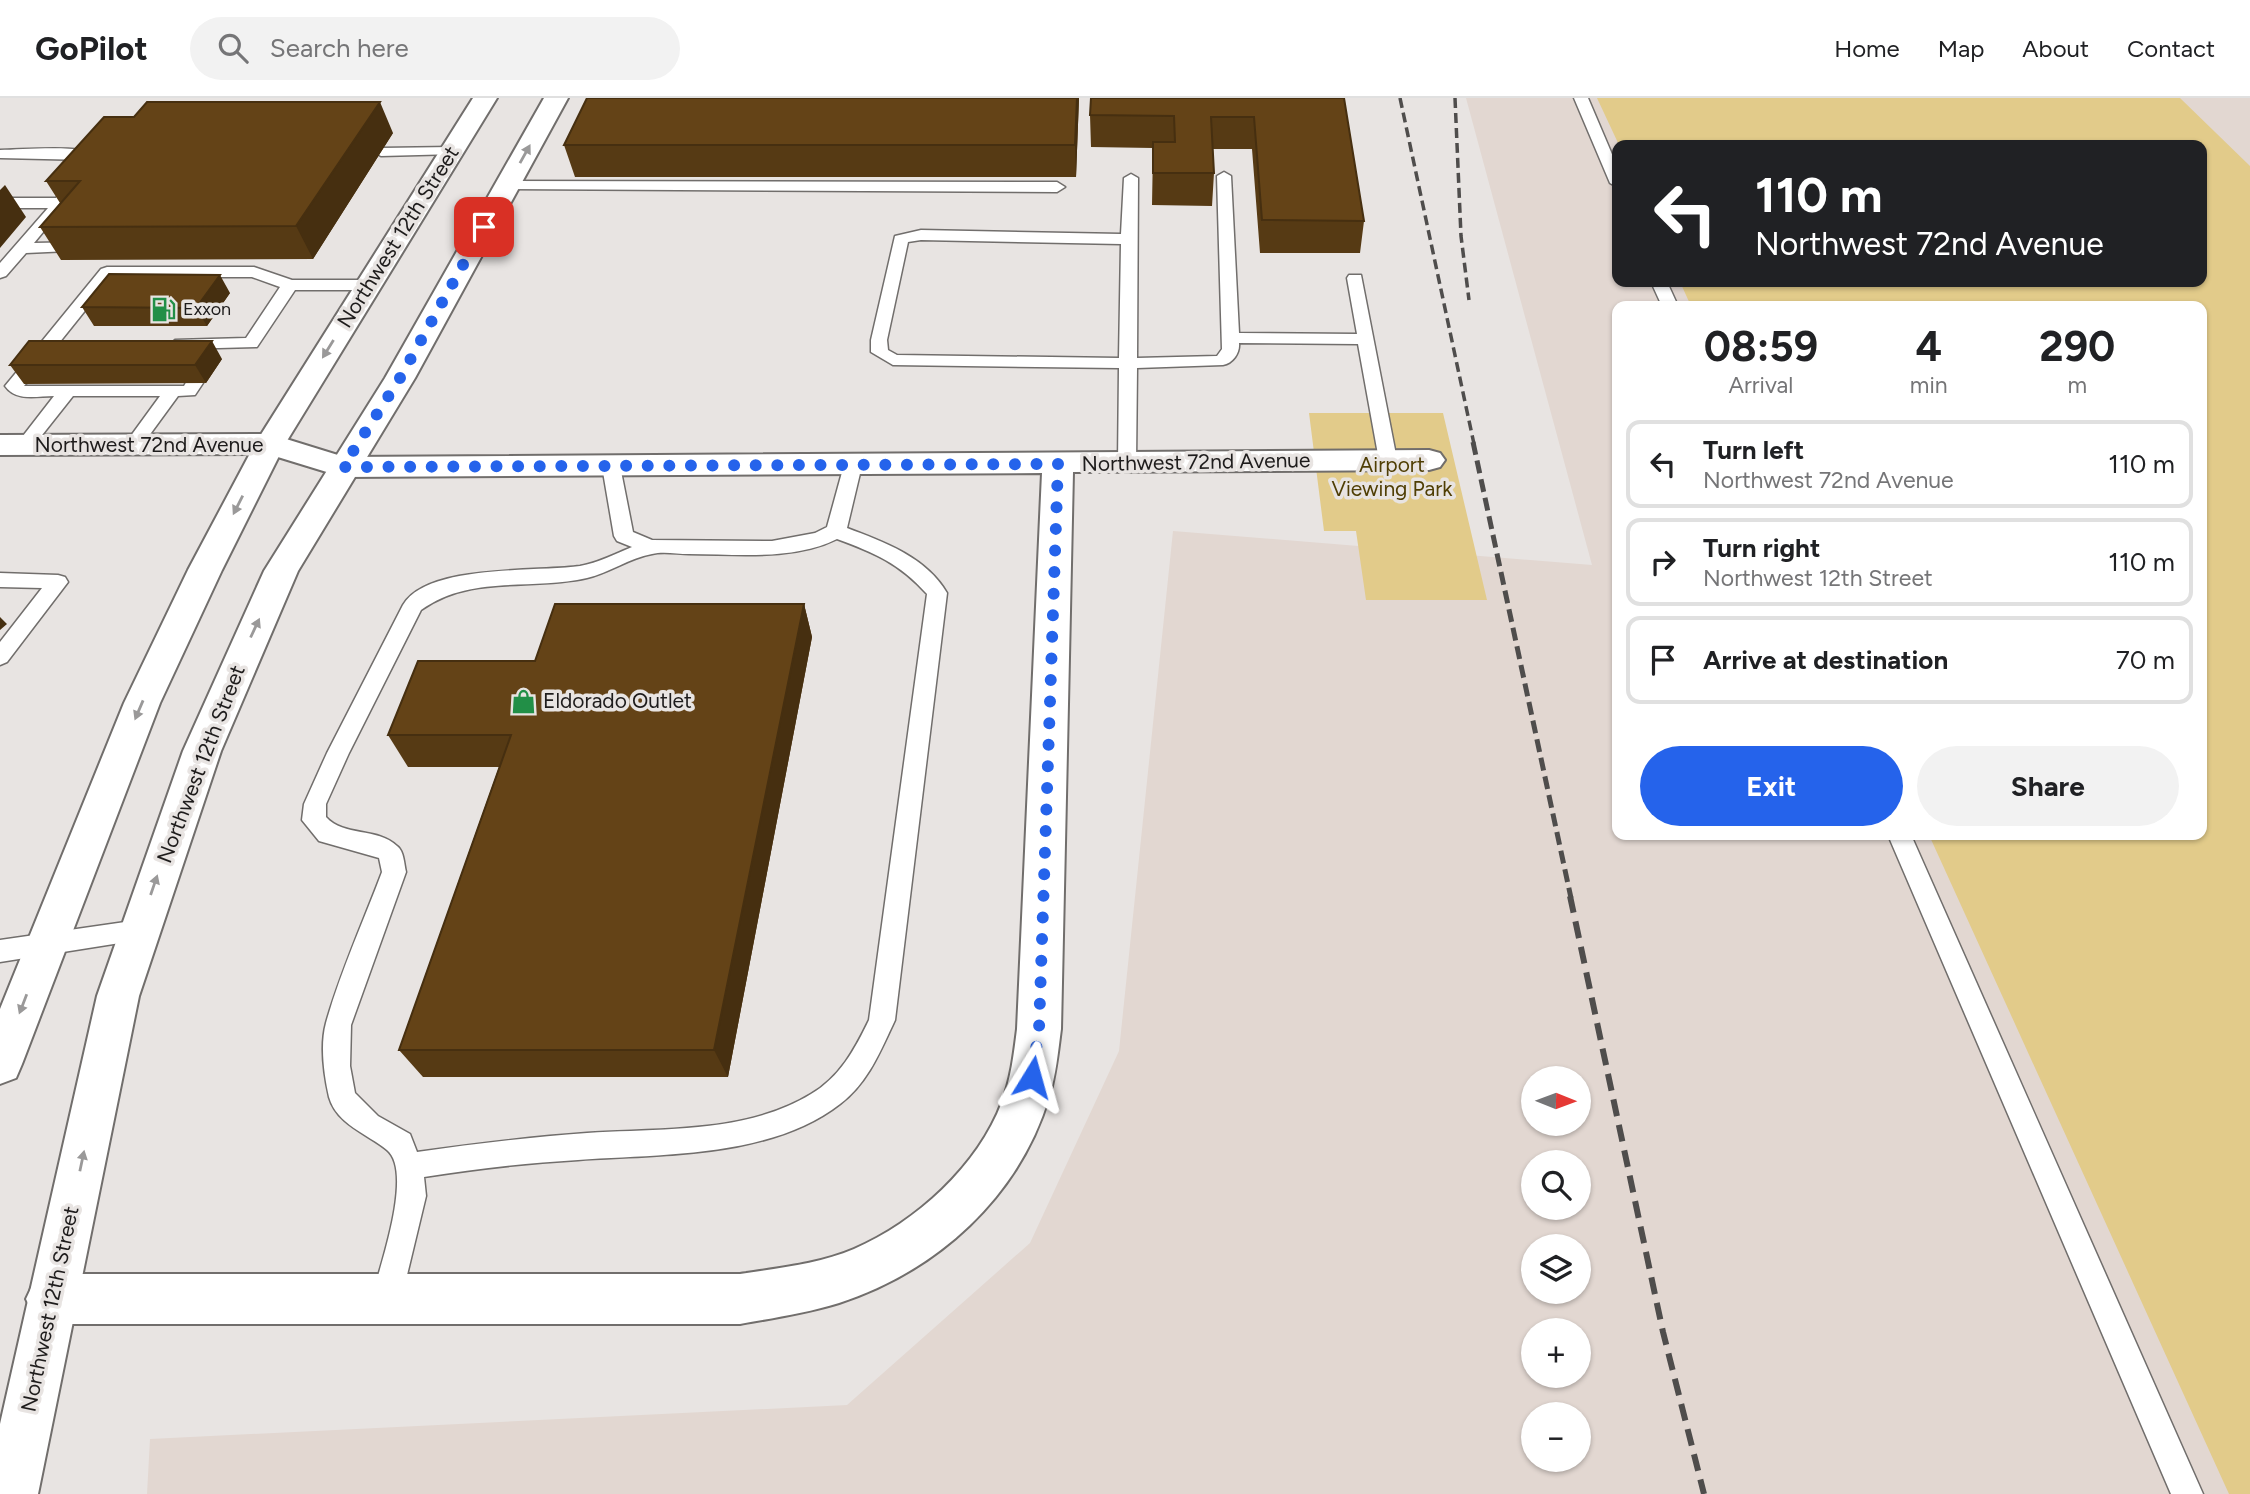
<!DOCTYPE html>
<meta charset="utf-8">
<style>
:root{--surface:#fff;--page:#f2f2f2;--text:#202124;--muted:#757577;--line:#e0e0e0;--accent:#2563eb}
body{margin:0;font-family:Figtree,sans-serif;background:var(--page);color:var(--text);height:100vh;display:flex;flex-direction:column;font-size:26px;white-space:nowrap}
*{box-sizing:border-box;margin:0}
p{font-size:23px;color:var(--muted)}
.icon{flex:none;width:38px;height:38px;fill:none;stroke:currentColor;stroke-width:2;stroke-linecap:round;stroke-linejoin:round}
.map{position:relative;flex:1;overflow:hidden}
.details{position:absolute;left:1612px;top:203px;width:595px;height:539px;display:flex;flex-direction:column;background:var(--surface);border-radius:14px;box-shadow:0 2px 5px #0004}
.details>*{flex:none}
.banner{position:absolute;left:1612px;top:42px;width:595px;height:147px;border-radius:14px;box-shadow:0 2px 5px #0004;background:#202124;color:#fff;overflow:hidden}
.needle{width:46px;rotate:91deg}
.buttons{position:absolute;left:1521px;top:968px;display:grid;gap:14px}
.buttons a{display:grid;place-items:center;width:70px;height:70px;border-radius:50%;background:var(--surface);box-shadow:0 2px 5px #0004;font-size:35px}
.pin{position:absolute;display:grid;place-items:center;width:60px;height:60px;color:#fff;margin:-30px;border-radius:14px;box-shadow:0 4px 10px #0006}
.me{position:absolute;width:77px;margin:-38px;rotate:8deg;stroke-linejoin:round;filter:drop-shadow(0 0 5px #0008)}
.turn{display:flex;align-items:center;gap:24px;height:147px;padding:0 28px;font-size:32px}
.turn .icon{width:91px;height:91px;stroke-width:2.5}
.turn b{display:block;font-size:49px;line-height:60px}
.eta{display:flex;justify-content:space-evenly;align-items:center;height:119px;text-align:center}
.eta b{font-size:42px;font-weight:700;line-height:49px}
.cta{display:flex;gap:14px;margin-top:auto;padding:14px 28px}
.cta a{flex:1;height:80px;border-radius:42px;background:var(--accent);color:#fff;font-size:28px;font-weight:700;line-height:80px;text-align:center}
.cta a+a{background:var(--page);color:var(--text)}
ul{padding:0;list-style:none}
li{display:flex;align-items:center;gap:21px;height:88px;margin:0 14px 10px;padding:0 14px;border:4px solid var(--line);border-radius:14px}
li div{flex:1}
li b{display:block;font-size:26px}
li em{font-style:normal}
header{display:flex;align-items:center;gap:42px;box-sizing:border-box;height:98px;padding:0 35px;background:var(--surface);border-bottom:2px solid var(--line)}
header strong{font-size:33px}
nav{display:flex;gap:38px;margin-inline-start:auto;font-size:24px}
.search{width:490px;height:63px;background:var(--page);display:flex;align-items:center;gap:18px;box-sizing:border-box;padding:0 24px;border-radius:38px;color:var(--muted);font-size:26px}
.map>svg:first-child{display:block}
.built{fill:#e2d7d1;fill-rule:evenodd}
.green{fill:#e2cb8a}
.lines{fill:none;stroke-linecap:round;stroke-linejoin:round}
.service-casing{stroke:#716e6c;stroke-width:3}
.minor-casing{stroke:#716e6c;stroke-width:4}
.tertiary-casing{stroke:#716e6c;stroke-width:4}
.secondary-casing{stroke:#716e6c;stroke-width:4}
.service{fill:#fff;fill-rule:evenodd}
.minor{fill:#fff;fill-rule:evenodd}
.tertiary{fill:#fff;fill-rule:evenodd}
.secondary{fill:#fff;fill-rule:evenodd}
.rail-far2{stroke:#4f4d4c;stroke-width:3.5;stroke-dasharray:10 5;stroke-linecap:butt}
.rail-far1{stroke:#4f4d4c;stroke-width:5;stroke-dasharray:13 6;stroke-linecap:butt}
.rail{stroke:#4f4d4c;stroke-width:6;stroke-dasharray:17 9;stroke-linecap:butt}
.wall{fill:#563a14}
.shaded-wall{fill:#462f10}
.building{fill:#644317;stroke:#462f10;stroke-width:2}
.oneway{fill:#9a9999}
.route{stroke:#2563eb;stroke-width:12;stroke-dasharray:0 21.6}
.labels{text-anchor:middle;stroke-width:7;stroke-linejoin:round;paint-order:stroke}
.far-poi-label{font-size:18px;fill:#1e1c1c;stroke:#e8e4e2;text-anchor:start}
.street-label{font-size:21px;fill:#1e1c1c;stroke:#e8e4e2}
.park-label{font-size:21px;fill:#4f3e04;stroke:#e8e4e2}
.poi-label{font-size:21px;fill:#1e1c1c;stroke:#e8e4e2;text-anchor:start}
</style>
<header>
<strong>GoPilot</strong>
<div class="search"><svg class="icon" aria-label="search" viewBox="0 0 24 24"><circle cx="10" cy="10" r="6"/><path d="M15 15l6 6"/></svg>Search here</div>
<nav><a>Home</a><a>Map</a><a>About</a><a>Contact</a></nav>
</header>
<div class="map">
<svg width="2250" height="1396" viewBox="0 0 2250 1396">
<rect width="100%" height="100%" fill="#e8e4e2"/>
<path class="built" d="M1466,0H2250V1396H147L150,1341L847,1307L1030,1145L1119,953L1173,433L1592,467ZM1617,47H2202V184H1617ZM1617,208H2202V737H1617ZM1533,980H1578V1026H1533ZM1533,1064H1578V1110H1533ZM1533,1148H1578V1194H1533ZM1533,1232H1578V1278H1533ZM1533,1316H1578V1362H1533Z"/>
<path class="green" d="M1597,0H2180L2250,68V1396H2229L1929,737H2202V208H1691L1680,184H2202V47H1619Z
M1309,315H1443L1487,502H1366L1356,433H1324Z"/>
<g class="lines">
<defs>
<path id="service" d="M1574,0H1588L1617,68V89L1610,85Z
M452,49L459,53L457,56L381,58L374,54L381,50Z
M0,52C24,52 88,45 104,60L102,63L34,145L85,144L93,149L91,152L26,155L6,178L0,180V165L48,110H0V100H56L88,62L0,60Z
M1224,74L1231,78L1239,235L1357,236L1347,180L1349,177H1361L1397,362L1395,366L1388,368L1379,362L1358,246L1239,245C1240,255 1233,265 1223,267L1137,270L1136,365L1127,371L1118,365L1119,270L893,267L871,254V242L895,138L921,132L1121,136L1124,80L1131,76L1138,80L1137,260L1217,258L1222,251L1217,78ZM921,142L1121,146L1119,260L897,257L888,252L887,242L908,144Z
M507,83L1057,84L1065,89L1057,94L502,91L499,88L502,85Z
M107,169H254L292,182H368L376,187L368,192H295L257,249L181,251L172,246L175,242L246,240L280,189L252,179H112L55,250H43L40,246L43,242L101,171Z
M1651,184H1667L1678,208H1662Z
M40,252L49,257L24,288H184L188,281L194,280L203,285L195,297L178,298L140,350L134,352L125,346L160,298H73L31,351L25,353L16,347L54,298C37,298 16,304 5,288L34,253Z
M853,361L862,367L847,430C884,444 926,459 947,495L895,922C881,952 868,985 840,1006C771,1060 661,1056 578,1062C526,1065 475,1071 424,1079L426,1098L401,1202L396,1212L386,1217L376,1212L371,1202C379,1172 414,1074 387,1052C368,1036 337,1027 329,999C324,977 320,947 326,925C339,877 364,822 382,774L379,760L319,743L302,722L304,706L327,655L403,507C427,466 537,474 580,468C598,465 615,456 632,449L617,443L614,438L602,368L604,364H618L620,368L633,434L652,442L772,443L815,435L827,429L844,367ZM837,441C875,455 899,465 927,496L869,922C855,951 840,979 811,996C746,1036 660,1030 587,1035C530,1039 474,1046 417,1054L410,1036L378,1018L355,995L350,968L351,927L406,774C404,766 404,753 397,748C377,729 344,739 326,719V706L349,655L421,512C471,476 530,493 587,480C609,475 629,460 652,456C663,453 677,456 689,456C737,456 793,463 837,441Z
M0,475L58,477L65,479L68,484L7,564L0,567V544L42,490L0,489Z
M1888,737H1911L2203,1396H2171Z
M139,822L148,825L151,832L148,839L139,842L0,864V842Z"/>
<path id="minor" d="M1429,352L1440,355L1445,362L1440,369L1429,372L1073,374L1061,931C1058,954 1056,977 1049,999C1019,1099 937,1173 839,1205C807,1215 773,1220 740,1226H51L34,1218L26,1201L34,1184L51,1176H740C778,1170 819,1166 854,1151C916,1124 978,1068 1002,1004C1011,981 1014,955 1017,931L1042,375L343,379L332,376L327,369L332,362L343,359Z"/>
<path id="tertiary" d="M270,336L354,362L359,369L354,376L343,379L268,356L0,357V337Z"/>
<path id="secondary" d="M473,0H497L285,346L222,472L160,605L22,966L16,980L0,986V911L124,605L188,472L255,346Z
M544,0H568L415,280L298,473L221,653L139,898L38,1396H0V1326L97,898L183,653L264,473L385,280Z"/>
</defs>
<use href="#service" class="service-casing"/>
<use href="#minor" class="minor-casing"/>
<use href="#tertiary" class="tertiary-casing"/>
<use href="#secondary" class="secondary-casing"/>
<use href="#service" class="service"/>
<use href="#minor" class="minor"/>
<use href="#tertiary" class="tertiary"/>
<use href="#secondary" class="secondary"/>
<path class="rail-far2" d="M1400,0L1474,346
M1455,0L1461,138L1469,202"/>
<path class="rail-far1" d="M1473,344L1571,800"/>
<path class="rail" d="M1570,798L1663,1234L1704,1396"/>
</g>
<path class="wall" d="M1079,0L1076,79H575L564,47Z
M1344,0L1364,123L1360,155H1260L1252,51H1213L1214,75L1212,108L1152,107L1153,50L1091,49L1090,17Z
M393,35L313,161L61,162L40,129L60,105L46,83Z
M230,195L207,228H94L82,209Z
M222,261L206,285L24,286L10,267Z
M804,506L812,539L728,979H423L399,952L499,669H408L388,637L535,563Z"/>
<path class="shaded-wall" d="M1077,0H1079L1076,79L1075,47Z
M380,4L393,35L313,161L296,128Z
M5,87L26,119L0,150V92Z
M220,177L230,195L207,228L196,210Z
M212,243L222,261L206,285L195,267Z
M804,506L812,539L728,979L714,952Z
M0,519L7,526L0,532Z"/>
<path class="building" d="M587,0H1077L1075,47H564Z
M1091,0H1344L1364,123L1262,122L1254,19H1211L1214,75H1153V44H1175L1174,18L1090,17Z
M147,4H380L296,128L40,129L80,83H46L104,19H134Z
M109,176L220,177L196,210L82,209Z
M29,243H212L195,267H10Z
M555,506H804L714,952H399L511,637H388L418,563H535Z"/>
<defs><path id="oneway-solid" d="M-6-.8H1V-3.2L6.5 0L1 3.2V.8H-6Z" transform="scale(1.75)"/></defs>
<g class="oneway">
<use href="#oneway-solid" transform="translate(525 56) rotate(-61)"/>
<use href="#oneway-solid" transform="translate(328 251) rotate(122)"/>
<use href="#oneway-solid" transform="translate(238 407) rotate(117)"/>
<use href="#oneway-solid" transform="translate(255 530) rotate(-65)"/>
<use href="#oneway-solid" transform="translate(139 612) rotate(113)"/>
<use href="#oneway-solid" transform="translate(154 787) rotate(-71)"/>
<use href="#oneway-solid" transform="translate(23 906) rotate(111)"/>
<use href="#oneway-solid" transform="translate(82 1063) rotate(-78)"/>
</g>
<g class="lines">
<path class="route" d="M484,129L400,280L343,369L1058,366L1039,931L1032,979"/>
</g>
<defs>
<symbol id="fuel-bare" viewBox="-9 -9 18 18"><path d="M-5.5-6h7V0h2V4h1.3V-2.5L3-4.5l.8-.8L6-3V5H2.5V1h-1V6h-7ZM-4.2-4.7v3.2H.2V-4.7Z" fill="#228f47" stroke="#e8e4e2" stroke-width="2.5" paint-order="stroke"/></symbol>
<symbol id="shop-bare" viewBox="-9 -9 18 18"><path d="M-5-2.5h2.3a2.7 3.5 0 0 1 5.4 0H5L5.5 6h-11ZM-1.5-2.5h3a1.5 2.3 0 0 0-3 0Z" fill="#228f47" stroke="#e8e4e2" stroke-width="2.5" paint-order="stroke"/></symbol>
</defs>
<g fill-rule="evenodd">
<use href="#fuel-bare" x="146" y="194" width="35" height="35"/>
<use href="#shop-bare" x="506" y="586" width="35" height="35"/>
</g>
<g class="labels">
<g class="far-poi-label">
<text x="183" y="217">Exxon</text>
</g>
<g class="street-label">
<text transform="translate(398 139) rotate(-58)" y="7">Northwest 12th Street</text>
<text x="149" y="354">Northwest 72nd Avenue</text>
<text transform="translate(1196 364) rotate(-1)" y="7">Northwest 72nd Avenue</text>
<text transform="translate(201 666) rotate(-69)" y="7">Northwest 12th Street</text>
<text transform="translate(50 1211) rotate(-78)" y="7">Northwest 12th Street</text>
</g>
<g class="park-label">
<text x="1392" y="374">Airport<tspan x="1392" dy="24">Viewing Park</tspan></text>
</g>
<g class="poi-label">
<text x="543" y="610">Eldorado Outlet</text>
</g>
</g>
</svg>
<div class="buttons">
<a><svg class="needle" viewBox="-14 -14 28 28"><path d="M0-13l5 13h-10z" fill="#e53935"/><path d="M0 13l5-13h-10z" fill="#757577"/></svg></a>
<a><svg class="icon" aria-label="search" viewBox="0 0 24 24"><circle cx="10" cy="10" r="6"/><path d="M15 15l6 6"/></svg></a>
<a><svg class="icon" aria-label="layers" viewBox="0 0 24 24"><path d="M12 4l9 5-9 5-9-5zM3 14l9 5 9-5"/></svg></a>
<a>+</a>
<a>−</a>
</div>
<div class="pin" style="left:484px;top:129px;background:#d93025"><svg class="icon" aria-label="arrive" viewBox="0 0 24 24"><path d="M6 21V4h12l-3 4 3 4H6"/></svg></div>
<svg class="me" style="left:1032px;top:979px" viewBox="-20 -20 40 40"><path d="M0-17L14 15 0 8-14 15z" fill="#2563eb" stroke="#fff" stroke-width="4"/></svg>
<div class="banner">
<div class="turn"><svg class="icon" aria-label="left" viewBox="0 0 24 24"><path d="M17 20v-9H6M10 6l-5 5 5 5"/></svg><div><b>110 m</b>Northwest 72nd Avenue</div></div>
</div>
<section class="details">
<div class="eta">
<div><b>08:59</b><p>Arrival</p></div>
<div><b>4</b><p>min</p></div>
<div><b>290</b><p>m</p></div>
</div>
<ul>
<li><svg class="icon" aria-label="left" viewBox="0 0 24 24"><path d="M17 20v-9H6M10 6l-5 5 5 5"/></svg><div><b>Turn left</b><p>Northwest 72nd Avenue</p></div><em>110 m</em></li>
<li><svg class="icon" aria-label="right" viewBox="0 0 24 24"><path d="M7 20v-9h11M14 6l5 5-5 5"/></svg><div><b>Turn right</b><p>Northwest 12th Street</p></div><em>110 m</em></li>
<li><svg class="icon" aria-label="arrive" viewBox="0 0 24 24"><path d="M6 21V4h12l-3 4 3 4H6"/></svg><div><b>Arrive at destination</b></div><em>70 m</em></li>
</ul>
<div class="cta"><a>Exit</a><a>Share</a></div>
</section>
</div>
